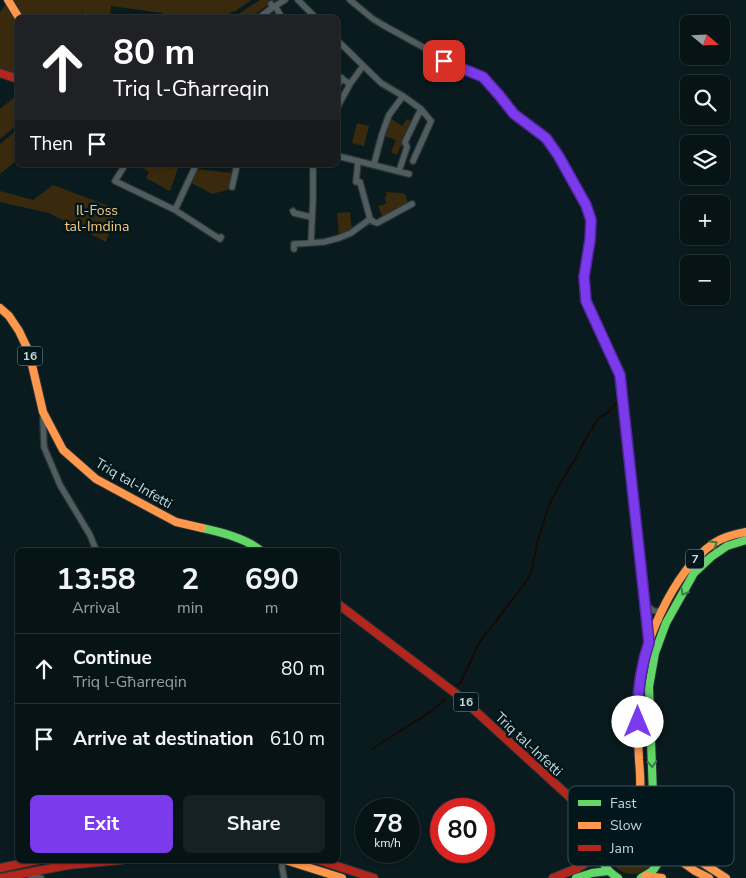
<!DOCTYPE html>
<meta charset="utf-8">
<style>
:root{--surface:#071416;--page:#152123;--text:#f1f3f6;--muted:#989ea1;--line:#283335;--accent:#7c3aed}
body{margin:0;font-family:"Nunito Sans",sans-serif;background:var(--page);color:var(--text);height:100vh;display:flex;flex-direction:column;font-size:19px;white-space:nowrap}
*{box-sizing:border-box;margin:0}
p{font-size:16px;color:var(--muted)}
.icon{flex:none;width:28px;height:28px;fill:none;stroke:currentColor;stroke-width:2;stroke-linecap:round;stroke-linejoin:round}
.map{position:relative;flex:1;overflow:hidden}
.drawer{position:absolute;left:15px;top:548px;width:325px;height:315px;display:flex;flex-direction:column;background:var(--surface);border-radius:8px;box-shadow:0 1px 4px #0004,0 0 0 1px var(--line)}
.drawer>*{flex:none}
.guide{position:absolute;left:15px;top:15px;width:325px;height:152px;border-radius:8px;box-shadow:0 1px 4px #0004,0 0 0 1px var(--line);background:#202124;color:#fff;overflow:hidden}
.needle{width:32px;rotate:109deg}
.tools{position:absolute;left:680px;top:15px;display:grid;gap:10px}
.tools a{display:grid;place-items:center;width:50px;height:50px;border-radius:8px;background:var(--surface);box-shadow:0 1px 4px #0004,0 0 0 1px var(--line);font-size:25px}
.speed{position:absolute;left:355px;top:798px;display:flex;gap:10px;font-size:25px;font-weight:700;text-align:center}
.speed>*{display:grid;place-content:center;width:65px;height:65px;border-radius:50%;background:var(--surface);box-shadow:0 1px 4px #0004,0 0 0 1px var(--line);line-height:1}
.speed small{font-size:12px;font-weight:400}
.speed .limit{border:8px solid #d22;background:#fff;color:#111}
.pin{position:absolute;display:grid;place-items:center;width:42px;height:42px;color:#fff;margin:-21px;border-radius:10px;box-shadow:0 2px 8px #0006}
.me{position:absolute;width:55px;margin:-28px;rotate:0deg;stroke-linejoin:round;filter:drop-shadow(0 0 4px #0008)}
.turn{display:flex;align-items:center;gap:18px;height:105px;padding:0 15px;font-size:22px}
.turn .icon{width:65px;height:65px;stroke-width:2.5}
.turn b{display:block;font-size:35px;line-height:42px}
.then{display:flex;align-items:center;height:48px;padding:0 15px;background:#0003;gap:10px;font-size:19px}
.eta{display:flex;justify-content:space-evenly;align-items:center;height:85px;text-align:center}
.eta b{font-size:30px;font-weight:700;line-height:35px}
.cta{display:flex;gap:10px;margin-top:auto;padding:10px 15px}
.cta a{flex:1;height:58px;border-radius:8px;background:var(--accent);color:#fff;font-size:20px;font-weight:700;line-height:58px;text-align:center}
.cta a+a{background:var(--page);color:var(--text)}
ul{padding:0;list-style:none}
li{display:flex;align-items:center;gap:15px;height:70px;padding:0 15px;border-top:1px solid var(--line)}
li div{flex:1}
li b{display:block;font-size:19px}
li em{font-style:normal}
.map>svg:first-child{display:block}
.green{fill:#392a0e}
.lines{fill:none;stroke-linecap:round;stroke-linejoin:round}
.stream{stroke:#160b03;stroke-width:2}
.street-casing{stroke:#283436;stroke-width:8}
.fast-casing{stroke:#283436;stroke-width:10}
.slow-casing{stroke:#283436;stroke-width:10}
.jam-casing{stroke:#283436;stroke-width:10}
.street{stroke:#505c5e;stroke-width:5.5}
.fast{stroke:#63d668;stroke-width:8}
.slow{stroke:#ff974d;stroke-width:8}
.jam{stroke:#b3261e;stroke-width:8}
.oneway{stroke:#378045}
.route-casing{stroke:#51269a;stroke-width:12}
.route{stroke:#7c3aed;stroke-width:9}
.labels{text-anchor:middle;stroke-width:5;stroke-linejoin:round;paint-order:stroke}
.shield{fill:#01171b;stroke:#8a9da1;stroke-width:1}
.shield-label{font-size:12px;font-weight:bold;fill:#c5d7da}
.park-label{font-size:14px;fill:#fcc97c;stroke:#01171b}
.street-label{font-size:14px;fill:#c5d7da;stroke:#01171b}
.key{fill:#01171b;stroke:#3c5154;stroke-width:1}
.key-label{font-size:14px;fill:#c5d7da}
</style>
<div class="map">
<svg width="746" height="878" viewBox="0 0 746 878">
<rect width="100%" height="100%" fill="#091b1e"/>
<path class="green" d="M9,0H251L234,12L233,11L224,17H166L162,13L111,6L110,17H82L83,6L81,17L18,18L17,76L0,70V12Z
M260,0H276L269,4L251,17L231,18L234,17Z
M17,95V125L0,139V109Z
M390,118L402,126L407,119L412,122L397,155L391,152L396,140L384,136Z
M357,123L369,126L364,146L352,143Z
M17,130V160L0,174V144Z
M144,165H179L170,191L146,178L149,172L142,168Z
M195,169L234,173L231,189L212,194L190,182Z
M53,185L117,209L106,242L49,213L0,202V191L33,200Z
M386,192L402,193L406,195L408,204L383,218L378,206L386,204L385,197L387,196Z
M350,212L352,230L339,236L337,213Z
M609 851a23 23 0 1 1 46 0a23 23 0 1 1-46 0Z"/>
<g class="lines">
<path class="stream" d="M457,686L461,682L479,643L528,579L531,574L537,543L548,508L558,487L574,461L589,433L598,419L607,413L619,401
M372,749L433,710L445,699"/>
<defs>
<path id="street" d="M298,0L316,18
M350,0L373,19L383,25L432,52L451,65L471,71L483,77L499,95L514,114L523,122L538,132L548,141L558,155L586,205L591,220L590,240L584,277L586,301L620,375L648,637
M271,4L273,7L275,6L282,18
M275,6L285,0
M259,18L273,7
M338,41L381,83L403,96L421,109L431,121L413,161
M338,76L350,84
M338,85L342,78
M338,106L350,84L363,66
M338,156L409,174
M358,161L356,182H360L370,219
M374,164L382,134L389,115L403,96
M125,165L115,181L175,210L220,239L221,237
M399,171L407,147L405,142L421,109
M232,187L237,165
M175,210L196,165
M293,211L294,213L311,217
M311,242L313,199V165
M294,249V244L324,242L339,238L351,233L370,219L374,222L377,223L412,204
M43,417L44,447L60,485L90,535L96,550
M644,603C650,608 655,615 663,609
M282,860V867L284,878
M29,875L41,878"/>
<path id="fast" d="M202,528C221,532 245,538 260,550
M656,835L654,821L649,687L655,653L666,623L694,573L711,557L727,546L746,540
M576,878L592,873L608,871
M618,878C607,871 598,860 600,846C602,837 607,829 616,825C619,824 623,821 626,821C651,818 670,850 654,869C651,873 645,875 641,878"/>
<path id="slow" d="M8,0L19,18
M0,308L9,316L19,331L29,352L43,412L63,450L96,479L176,522L202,528
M656,791L664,813L677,836L698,860L726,878
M617,823C625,817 634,812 638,802C642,789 640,773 639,760C638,740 637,720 637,699C639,650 672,572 714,543C723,537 735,534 746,532
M660,846L695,871L709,878
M285,860L342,878
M646,876L662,878"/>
<path id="jam" d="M0,73L18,79
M338,604L459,696L585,811L597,829L602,841
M587,813L598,819L615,824
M318,860L374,878
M0,868L38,860
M0,878L68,865L121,860
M553,878L578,868L595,857L600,846"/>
</defs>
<use href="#street" class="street-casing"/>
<use href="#fast" class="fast-casing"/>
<use href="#slow" class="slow-casing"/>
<use href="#jam" class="jam-casing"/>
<use href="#street" class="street"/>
<use href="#fast" class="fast"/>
<use href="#slow" class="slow"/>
<use href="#jam" class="jam"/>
</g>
<defs><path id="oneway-chevron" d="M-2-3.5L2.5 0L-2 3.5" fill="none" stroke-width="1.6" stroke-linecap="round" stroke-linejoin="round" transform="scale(1.25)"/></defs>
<g class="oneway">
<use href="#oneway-chevron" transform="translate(714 544) rotate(-32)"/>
<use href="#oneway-chevron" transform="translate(684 592) rotate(120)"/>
<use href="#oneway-chevron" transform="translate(652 764) rotate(88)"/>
</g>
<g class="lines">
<defs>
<path id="route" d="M444,61L483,77L499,95L514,114L546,138L558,155L586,205L591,220L590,240L584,277L586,301L620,375L649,642C640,669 637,694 638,722"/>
</defs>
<use href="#route" class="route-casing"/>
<use href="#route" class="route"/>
</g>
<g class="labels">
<g class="shield">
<rect x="17.5" y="346.5" width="25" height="19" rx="4"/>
<rect x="686" y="549.5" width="18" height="19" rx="4"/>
<rect x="453.5" y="692.5" width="25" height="19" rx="4"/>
</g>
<g class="shield-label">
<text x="30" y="360">16</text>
<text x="695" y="563">7</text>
<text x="466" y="706">16</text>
</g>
<g class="park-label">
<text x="97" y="215">Il-Foss<tspan x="97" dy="16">tal-Imdina</tspan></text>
</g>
<g class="street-label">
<text transform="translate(134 483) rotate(30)" y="5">Triq tal-Infetti</text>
<text transform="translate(529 744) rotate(43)" y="5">Triq tal-Infetti</text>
</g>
</g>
<rect x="568" y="786" width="166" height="80" rx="8" class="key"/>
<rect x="578" y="800" width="23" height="6" fill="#63d668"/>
<rect x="578" y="822" width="23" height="7" fill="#ff974d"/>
<rect x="578" y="845" width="23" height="6" fill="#b3261e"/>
<g class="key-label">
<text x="610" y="808">Fast</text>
<text x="610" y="830">Slow</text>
<text x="610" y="853">Jam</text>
</g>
</svg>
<div class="tools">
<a><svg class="needle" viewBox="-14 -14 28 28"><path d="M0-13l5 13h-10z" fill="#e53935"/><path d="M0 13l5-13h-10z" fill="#989ea1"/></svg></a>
<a><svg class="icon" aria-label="search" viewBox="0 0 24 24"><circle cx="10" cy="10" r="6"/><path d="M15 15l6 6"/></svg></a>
<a><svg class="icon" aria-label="layers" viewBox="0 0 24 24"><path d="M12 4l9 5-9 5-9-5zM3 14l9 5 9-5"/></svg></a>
<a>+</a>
<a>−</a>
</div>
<div class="speed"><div>78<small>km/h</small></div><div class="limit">80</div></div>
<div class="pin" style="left:444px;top:61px;background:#d93025"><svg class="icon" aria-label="arrive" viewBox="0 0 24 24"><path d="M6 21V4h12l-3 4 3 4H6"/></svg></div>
<svg class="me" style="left:638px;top:722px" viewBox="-20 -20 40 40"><circle r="19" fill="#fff"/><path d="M0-13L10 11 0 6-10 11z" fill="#7c3aed"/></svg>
<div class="guide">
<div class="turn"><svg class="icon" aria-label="ahead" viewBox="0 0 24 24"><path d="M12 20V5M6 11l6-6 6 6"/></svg><div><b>80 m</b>Triq l-Għarreqin</div></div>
<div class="then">Then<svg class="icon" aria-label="arrive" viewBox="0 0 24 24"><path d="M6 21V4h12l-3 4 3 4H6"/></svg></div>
</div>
<section class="drawer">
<div class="eta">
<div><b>13:58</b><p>Arrival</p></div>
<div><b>2</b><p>min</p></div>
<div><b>690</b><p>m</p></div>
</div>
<ul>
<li><svg class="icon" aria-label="ahead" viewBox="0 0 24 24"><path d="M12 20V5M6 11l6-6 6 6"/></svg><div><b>Continue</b><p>Triq l-Għarreqin</p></div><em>80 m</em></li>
<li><svg class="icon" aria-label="arrive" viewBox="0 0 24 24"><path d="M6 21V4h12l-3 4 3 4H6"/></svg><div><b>Arrive at destination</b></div><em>610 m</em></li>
</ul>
<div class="cta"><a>Exit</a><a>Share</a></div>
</section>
</div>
